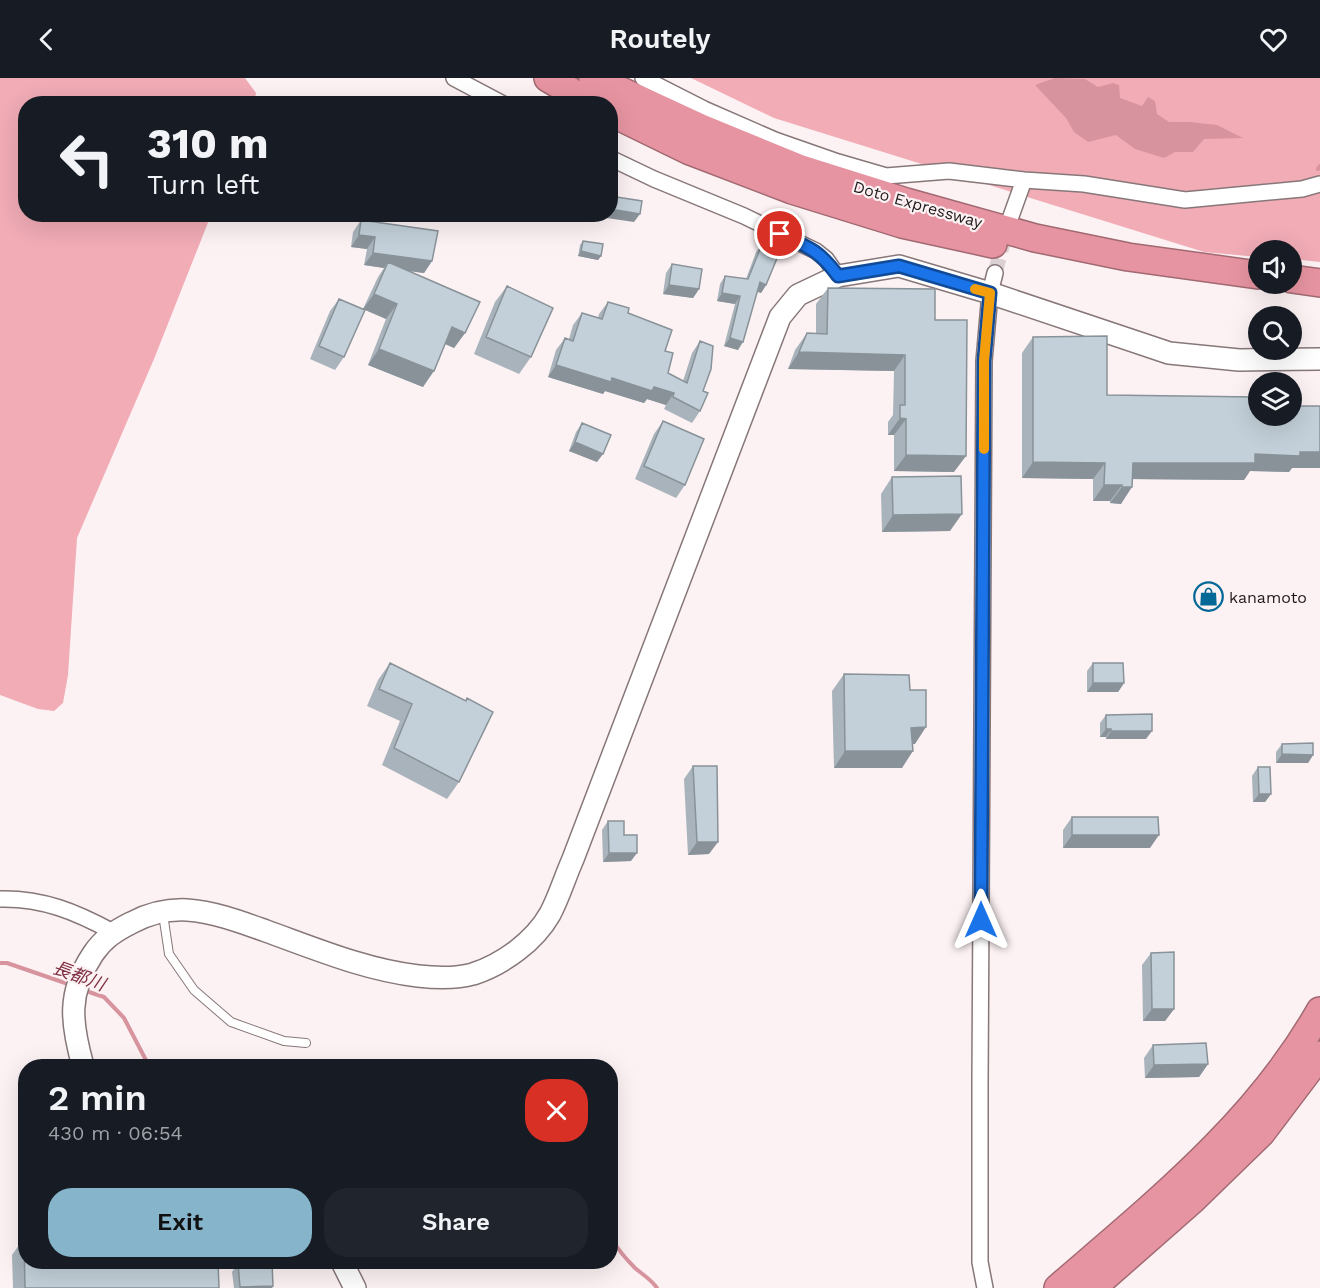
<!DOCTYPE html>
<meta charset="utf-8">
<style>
:root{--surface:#171b24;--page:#20242c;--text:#f1f3f6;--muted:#9ea1a6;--accent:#86b4cb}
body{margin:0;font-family:"Work Sans","Noto Sans JP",sans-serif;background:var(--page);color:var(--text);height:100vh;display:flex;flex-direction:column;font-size:22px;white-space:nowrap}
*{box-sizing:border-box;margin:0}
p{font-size:20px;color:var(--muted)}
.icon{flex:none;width:33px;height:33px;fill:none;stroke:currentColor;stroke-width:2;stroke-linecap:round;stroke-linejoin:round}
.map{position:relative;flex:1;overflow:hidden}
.drawer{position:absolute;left:18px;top:981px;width:600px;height:210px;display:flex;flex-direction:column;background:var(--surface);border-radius:24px;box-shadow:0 6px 24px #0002}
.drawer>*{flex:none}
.banner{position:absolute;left:18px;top:18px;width:600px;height:126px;border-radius:24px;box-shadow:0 6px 24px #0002;background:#171b24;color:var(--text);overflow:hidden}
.controls{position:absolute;left:1248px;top:162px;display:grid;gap:12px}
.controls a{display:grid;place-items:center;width:54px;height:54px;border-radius:50%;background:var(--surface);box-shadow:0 6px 24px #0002;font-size:30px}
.pin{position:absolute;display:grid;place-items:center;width:51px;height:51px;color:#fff;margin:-26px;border:3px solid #fff;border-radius:50%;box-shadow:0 2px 6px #0007}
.me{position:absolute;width:66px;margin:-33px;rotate:0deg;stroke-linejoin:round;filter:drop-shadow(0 0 4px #0008)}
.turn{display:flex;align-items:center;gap:21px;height:126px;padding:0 30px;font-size:27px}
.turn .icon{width:78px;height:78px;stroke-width:2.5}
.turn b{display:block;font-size:42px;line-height:51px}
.round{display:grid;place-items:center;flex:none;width:63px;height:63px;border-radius:24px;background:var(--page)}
.summary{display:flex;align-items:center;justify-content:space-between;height:102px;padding:0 30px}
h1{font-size:36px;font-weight:600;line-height:45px}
.primary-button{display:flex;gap:12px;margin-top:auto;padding:12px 30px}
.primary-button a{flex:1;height:69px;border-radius:24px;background:var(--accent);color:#111;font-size:24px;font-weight:600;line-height:69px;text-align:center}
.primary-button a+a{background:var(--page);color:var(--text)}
header{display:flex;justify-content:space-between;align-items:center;height:78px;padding:0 30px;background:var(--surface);font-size:27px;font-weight:600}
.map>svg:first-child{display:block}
.forest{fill:#f1acb6}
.water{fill:#d7949f}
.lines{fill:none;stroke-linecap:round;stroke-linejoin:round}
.stream{stroke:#d7949f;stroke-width:4}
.street-tunnel{stroke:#dcd1d2;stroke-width:15;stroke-dasharray:15 8;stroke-linecap:butt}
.lane-casing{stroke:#877779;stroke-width:10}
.street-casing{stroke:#877779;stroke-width:18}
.secondary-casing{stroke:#877779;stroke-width:24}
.highway-casing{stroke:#a16972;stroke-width:30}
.lane{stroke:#fff;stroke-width:8}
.street{stroke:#fff;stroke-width:15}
.secondary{stroke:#fff;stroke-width:21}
.highway{stroke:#e794a2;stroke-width:27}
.wall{fill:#a8b3bb}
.shaded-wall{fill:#889298}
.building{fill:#c3d0d9;stroke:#889298;stroke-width:1.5}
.route-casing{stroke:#114b97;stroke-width:15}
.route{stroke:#1a73e8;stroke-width:10}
.slow{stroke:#f59e0b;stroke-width:10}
.labels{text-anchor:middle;stroke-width:4.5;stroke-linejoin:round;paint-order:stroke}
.street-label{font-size:16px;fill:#1f191a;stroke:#fdf2f3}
.poi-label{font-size:16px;fill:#1f191a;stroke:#fdf2f3;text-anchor:start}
.water-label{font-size:18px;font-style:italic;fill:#7e2e41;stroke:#fdf2f3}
</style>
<header><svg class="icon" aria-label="back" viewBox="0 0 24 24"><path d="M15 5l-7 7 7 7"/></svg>Routely<svg class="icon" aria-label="heart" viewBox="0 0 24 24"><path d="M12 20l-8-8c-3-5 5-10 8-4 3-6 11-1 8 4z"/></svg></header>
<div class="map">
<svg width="1320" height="1210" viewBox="0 0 1320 1210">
<rect width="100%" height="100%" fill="#fdf2f3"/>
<path class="forest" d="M0,0H245L256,15L254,26H26V136L211,137L154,281L77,460L68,597L63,625L54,633L38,631L0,617Z
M691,0H1320V184L1292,181V172H1258V179L1204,174L774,40Z"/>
<path class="water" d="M1055,0L1085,1L1098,9L1113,5L1119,7L1120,20L1142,28L1148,19L1155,23L1157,36L1169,44H1190L1217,47L1243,60L1204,61L1193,74H1175L1164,80L1135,71L1116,57L1088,64L1074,54L1066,40L1035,7Z"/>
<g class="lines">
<path class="stream" d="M1318,91L1320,88
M0,885H7L71,907
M83,912L104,919L124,940L149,988
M610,1159C617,1170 625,1180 635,1190C643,1197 651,1201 657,1210"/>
<path class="street-tunnel" d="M995,195L1005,158"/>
<defs>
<path id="lane" d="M163,836L169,876L194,912L231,944L284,963L306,965"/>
<path id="street" d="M454,0L503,26
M643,0L704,31L775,62L838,84L886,98L949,93L1024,102L1084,106L1185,122L1302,111L1320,106
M610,80L654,101L744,138L816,173L826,181L838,198
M1010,141L1024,102
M0,821C43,820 76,834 113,854
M985,1210L980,1184V1005L984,283L990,215L995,195"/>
<path id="secondary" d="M83,988C71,945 67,915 93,876C103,861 115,853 131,845C148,836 167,831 187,832C215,834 241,844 266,853C316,871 366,892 418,898C436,900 455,901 473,896C503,886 534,864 550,836C559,819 565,799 573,781L780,239L798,217L838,198L899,188L990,215L1169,275L1239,282L1320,281
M342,1184L355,1210"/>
<path id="highway" d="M548,0L592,26
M593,0L701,50L801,91L906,124L1035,160L1128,179L1258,197
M610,34L690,73L792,112L902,146L993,166
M1292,201L1320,205
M1058,1210C1154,1127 1257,1045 1320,933
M1092,1210L1192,1122L1261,1055L1320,977"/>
</defs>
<use href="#lane" class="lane-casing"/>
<use href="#street" class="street-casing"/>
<use href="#secondary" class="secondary-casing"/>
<use href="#highway" class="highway-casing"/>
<use href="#lane" class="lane"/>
<use href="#street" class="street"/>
<use href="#secondary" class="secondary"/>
<use href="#highway" class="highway"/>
</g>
<path class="wall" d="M361,142L432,183L424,195L409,193L465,255L454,270L445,266L423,309L368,287L386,241L363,231L378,199L384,190L364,187L367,171L351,169L353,154Z
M583,163L601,178L598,182L578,178L580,167Z
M762,166L766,207L761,215L757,214L738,272L724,268L735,226L717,223L720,206L725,198L746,201L756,174Z
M672,186L699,211L693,220L663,216L666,195Z
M507,208L531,279L519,296L474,276L495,224Z
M828,210L935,242L954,394L894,393V357H888V344L893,337L894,293L788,291L795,272L807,255L816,256V226Z
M339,221L344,279L335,292L310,281L330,233Z
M608,224L628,235L665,273L668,295L683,303L692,275L700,263L703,313L700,333L692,345L664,331L666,327L647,321L644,325L605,313L603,316L548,299L556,272L565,260L569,261L573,247L582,235L598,240L599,236Z
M1033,259L1107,317L1257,329L1292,390L1289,394L1250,393L1244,402L1132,401L1121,426L1110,425V423H1093V401L1022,400V275Z
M663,343L685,407L676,420L635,401L654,356Z
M582,345L597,384L569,373L576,354Z
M892,399L950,453L882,454L881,416Z
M390,585L459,704L447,721L382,687L400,643L367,628L378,602Z
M1093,585L1124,605L1118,614H1087V593Z
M844,596L910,612L915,666H913L902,690H834L832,613Z
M1106,637L1146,661H1106V659H1100V645Z
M1282,666L1313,677L1308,685H1276V674Z
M693,688L709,776L688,777L684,701Z
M1258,689L1271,716L1265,724H1253L1252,698Z
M1072,739L1150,770H1063V752Z
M608,743L631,783L603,784L602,752Z
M1151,875L1174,931L1165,943H1143L1142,887Z
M1153,967L1208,986L1199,999L1145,1000L1144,980Z
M24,1160L219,1210H13L12,1177Z
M238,1185L273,1208L272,1210H234L232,1194Z"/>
<path class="shaded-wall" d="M610,131L640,136L634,144L593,138L594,136H610Z
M359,157L375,159L367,171L351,169Z
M581,173L601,178L598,182L578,178Z
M373,175L432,183L424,195L386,190L388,184L384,190L364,187Z
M760,204L766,207L761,215L754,212Z
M669,207L699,211L693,220L663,216Z
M722,215L740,218L735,226L717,223Z
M374,216L397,226L386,241L363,231Z
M452,249L465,255L454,270L441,264Z
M730,260L743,264L738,272L724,268Z
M379,271L434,293L423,309L368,287Z
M799,274L905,277L894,293L788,291Z
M556,287L612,300L654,309L674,315L666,327L647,321L644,325L605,313L603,316L548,299Z
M900,340L906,341L894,357H888Z
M575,364L603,376L597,384L569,373Z
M1300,374H1320V390H1292L1289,394L1250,393L1244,402L1121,401L1133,385Z
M906,377L966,378L954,394L894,393Z
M1033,384L1105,385L1093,401L1022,400Z
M1104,407H1122L1110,423H1093Z
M1122,409H1132L1121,426L1110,425Z
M962,436L950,453L882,454L893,437Z
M1093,605H1124L1118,614H1087Z
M926,649L915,666L899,667L911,650Z
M1106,651H1111L1106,659H1100Z
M1111,653H1152L1146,661H1106Z
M845,673H913L902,690H834Z
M1282,676L1313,677L1308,685H1276Z
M1259,716H1271L1265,724H1253Z
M1072,757H1159L1150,770H1063Z
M697,764H718L709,776L688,777Z
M609,775H637L631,783L603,784Z
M1152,931H1174L1165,943H1143Z
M1208,986L1199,999L1145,1000L1154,987Z
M273,1208L272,1210H240V1209Z"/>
<path class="building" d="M610,118L642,123L640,136L610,131Z
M361,142L438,153L432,183L373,175L375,159L359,157Z
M583,163L603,166L601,178L581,173Z
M762,166L780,173L766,207L760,204L743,264L730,260L740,218L722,215L725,198L748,201Z
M388,184L480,224L465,255L452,249L434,293L379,271L397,226L374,216Z
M672,186L702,191L699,211L669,207Z
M507,208L553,230L531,279L486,259Z
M828,210L935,211V242H967L966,378L906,377V341L900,340V327H905V277L799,274L807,255L827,256Z
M339,221L365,232L344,279L319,268Z
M608,224L629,230L628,235L672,252L665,273L673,275L668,295L687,305L700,263L713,268L711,291L703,313L708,315L700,333L673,319L674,315L654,309L652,313L612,300L611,304L556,287L565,260L573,263L582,235L602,241Z
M1107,258V317L1256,319L1257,329H1258V338H1292V328H1320V374H1300V378L1255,376V385H1133L1132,409H1122V407H1104L1105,385L1033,384V259Z
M663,343L704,361L685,407L644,388Z
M582,345L611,357L603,376L575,364Z
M961,398L962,436L893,437L892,399Z
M390,585L466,623L467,620L493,634L459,704L394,670L412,626L379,611Z
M1093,585H1123L1124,605H1093Z
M844,596L909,597L910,612H926V649L911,650L913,673H845Z
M1152,636V653H1111V651H1106V637Z
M1313,665V677L1282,676V666Z
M693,688H717L718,764H697Z
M1258,689H1270L1271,716H1259Z
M1072,739H1158L1159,757H1072Z
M608,743H624V757H637V775H609Z
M1174,874V931H1152L1151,875Z
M1206,965L1208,986L1154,987L1153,967Z
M24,1160H26V1184H218L219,1210H25Z
M272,1184L273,1208L240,1209L238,1185Z"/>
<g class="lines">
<defs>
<path id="route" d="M780,156C808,169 819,172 838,198L899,188L990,215L984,283L981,842"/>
</defs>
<use href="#route" class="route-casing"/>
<use href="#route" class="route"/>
<path class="slow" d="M975,211L990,215L984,283V371"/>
</g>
<defs>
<symbol id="shop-ring" viewBox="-11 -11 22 22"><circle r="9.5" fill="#fdf2f3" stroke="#036896" stroke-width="1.5"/><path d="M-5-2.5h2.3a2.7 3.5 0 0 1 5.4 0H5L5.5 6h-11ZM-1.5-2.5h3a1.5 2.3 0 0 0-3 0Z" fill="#036896"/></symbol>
</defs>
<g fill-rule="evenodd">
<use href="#shop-ring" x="1192" y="502" width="33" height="33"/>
</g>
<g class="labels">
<g class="street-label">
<text transform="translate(918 126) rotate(16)" y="6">Doto Expressway</text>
</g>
<g class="poi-label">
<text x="1229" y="525">kanamoto</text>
</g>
<g class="water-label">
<text transform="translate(79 898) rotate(20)" y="6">長都川</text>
</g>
</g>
</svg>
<div class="controls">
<a><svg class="icon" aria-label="sound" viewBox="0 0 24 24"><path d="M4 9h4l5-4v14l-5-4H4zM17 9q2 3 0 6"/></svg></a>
<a><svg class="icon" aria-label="search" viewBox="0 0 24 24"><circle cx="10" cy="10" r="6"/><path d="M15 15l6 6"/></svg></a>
<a><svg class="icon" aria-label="layers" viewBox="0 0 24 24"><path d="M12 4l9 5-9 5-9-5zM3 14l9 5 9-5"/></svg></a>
</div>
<div class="pin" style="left:780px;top:156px;background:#d93025"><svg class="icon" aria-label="arrive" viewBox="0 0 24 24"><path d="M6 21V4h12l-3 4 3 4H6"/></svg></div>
<svg class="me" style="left:981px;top:842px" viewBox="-20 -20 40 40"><path d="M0-17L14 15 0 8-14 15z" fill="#1a73e8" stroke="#fff" stroke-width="4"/></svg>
<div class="banner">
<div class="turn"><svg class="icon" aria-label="left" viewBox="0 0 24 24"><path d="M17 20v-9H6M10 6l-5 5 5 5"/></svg><div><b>310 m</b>Turn left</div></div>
</div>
<section class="drawer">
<div class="summary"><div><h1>2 min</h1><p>430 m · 06:54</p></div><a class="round" style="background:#d93025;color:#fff"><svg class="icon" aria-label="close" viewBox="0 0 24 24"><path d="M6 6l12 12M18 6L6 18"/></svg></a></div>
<div class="primary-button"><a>Exit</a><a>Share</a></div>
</section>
</div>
